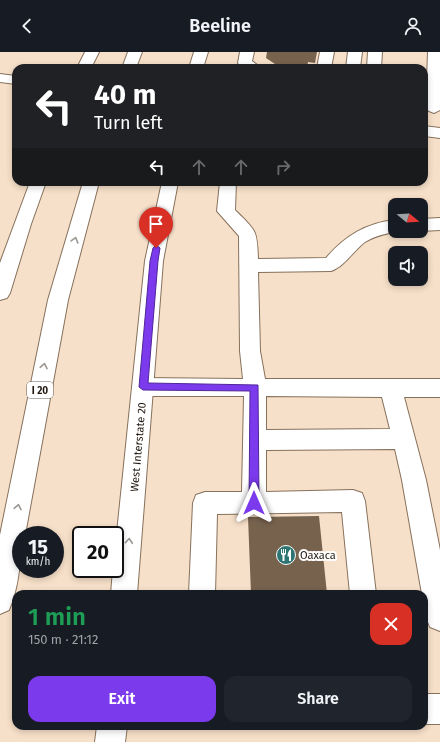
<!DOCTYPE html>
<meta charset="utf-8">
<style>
:root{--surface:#171b24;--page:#20242c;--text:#f1f3f6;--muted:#9ea1a6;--accent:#7c3aed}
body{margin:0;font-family:"Fira Sans",sans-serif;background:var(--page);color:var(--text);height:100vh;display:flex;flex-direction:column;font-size:15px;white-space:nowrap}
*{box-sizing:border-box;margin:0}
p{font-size:13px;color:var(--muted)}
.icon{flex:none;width:22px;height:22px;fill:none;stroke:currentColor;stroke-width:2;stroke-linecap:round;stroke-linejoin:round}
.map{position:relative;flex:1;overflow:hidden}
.side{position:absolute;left:12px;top:538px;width:416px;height:140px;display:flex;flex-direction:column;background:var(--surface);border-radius:12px;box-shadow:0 2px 6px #0003}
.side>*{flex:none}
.hud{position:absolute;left:12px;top:12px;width:416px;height:122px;border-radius:12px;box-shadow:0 2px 6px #0003;background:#202124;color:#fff;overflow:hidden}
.needle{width:26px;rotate:108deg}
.fabs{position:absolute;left:388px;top:146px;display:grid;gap:8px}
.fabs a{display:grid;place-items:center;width:40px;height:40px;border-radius:8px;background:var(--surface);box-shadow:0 2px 6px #0003;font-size:20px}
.speed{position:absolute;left:12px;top:474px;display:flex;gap:8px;font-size:20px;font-weight:700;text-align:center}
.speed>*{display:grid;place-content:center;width:52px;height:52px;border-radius:50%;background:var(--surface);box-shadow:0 2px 6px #0003;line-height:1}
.speed small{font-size:10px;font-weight:400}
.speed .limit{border:2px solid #111;border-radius:6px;background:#fff;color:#111}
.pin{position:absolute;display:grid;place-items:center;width:34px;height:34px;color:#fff;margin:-41px -17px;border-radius:50% 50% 50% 0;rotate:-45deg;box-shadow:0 0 4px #0007}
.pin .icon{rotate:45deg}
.me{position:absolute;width:44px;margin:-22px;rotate:0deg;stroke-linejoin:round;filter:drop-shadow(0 0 3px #0008)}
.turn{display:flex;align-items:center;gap:14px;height:84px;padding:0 16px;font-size:18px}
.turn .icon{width:52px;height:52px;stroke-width:2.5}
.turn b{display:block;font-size:28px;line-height:34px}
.lanes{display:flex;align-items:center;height:38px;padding:0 16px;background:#0003;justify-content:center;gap:20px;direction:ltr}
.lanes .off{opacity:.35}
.round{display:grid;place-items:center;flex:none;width:42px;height:42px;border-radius:12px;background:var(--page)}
.headline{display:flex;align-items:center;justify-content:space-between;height:68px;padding:0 16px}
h1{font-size:24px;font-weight:600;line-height:30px;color:#1e9e55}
.cta{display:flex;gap:8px;margin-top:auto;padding:8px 16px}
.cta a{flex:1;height:46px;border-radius:12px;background:var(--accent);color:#fff;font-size:16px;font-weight:600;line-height:46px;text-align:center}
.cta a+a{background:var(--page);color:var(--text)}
header{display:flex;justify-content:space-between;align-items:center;height:52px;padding:0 16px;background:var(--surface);font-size:18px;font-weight:600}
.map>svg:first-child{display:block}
.building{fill:#77624e}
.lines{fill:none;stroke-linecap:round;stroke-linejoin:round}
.minor-casing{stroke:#86715c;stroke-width:2}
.major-casing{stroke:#86715c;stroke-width:2}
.highway-casing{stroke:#86715c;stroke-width:2}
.minor{fill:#fff;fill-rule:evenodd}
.major{fill:#fff;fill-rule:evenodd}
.highway{fill:#fff;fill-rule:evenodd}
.oneway{stroke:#9b9793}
.route{fill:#7c3aed;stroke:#51269a}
.labels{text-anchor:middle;stroke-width:4;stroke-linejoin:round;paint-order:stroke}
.shield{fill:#fff;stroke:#635d58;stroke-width:1}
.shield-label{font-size:10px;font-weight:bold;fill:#201810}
.street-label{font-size:11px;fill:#201810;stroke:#fff}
.poi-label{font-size:11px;fill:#201810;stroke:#fff;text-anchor:start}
</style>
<header><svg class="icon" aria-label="back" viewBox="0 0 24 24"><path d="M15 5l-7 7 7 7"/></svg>Beeline<svg class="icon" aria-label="person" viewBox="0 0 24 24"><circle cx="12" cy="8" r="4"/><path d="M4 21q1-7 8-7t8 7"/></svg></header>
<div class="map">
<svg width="440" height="690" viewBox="0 0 440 690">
<rect width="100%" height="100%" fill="#f7e0c9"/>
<path class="building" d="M267,0H317L315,11L308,10L307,16H281L266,6Z
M250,130H352L353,134L251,133Z
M319,464L327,542H251L248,465Z"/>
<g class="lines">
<defs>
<path id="minor" d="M240,0H254L252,9L261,16C253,16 243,18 238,11Z
M320,0H334L331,16H317Z
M348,0H362L360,16H346Z
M368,0H382L381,16H367Z
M428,0H440V58L434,61L429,59L426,56Z
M424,74L440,76V86L424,84Z
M220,130H236L235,158C256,179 257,177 258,207L326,206C345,184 366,171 395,168V179H398C386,182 376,183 365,190C354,198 344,215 331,219L258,220L260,299L265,327H440V345H404L426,428L440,498V579L430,575L426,565L424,542H422L402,428L395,397L266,398V440L353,438L362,441L365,449L376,542H350L342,460L217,462L215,542H189L193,451L196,443L205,440H242L244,344H143L135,341L132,335L135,329L143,326L243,327L240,299L239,184L217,159ZM266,344L382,345L390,377L266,378Z
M440,166V178L421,179V167Z
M424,642H440V672H424Z"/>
<path id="major" d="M194,0H208L203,16H189Z
M0,22L16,24V32L0,30Z
M162,130H178L163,209L137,542H111L113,517H115V500L145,209Z
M97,674H127L125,690H95Z"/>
<path id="highway" d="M85,0H99L91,16H77Z
M128,0H142L136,16H122Z
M30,130H46L31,172L10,241L7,246L0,248V211Z
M83,130H99L68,248L25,483H21C21,508 19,535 9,558L0,562V483L48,248Z"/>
</defs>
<use href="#minor" class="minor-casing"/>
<use href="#major" class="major-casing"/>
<use href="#highway" class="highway-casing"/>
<use href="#minor" class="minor"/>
<use href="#major" class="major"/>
<use href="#highway" class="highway"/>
</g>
<defs><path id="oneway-chevron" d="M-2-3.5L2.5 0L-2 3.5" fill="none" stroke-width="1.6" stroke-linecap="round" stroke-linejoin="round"/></defs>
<g class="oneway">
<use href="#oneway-chevron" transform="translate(75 188) rotate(-74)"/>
<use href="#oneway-chevron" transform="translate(44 314) rotate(-79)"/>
<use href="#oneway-chevron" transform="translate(18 455) rotate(-79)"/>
<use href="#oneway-chevron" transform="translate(129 489) rotate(-85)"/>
</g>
<path class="route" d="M156,193L160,196L158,209L148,331L258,333L259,451L258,454H251L249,451L250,339L143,338L139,335L150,209L153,196Z"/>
<defs>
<symbol id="restaurant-disc" viewBox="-11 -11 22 22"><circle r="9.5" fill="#2c7572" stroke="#fff"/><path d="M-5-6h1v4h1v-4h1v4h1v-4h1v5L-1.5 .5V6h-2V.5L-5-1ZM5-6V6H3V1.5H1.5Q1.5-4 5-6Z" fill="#fff"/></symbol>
</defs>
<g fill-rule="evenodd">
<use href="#restaurant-disc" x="275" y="492" width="22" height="22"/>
</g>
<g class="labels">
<rect class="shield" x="27" y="330" width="26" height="16" rx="3"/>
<g class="shield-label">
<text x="40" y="342">I 20</text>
</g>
<g class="street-label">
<text transform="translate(138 395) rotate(-85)" y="4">West Interstate 20</text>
</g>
<g class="poi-label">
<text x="300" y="507">Oaxaca</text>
</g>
</g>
</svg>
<div class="fabs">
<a><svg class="needle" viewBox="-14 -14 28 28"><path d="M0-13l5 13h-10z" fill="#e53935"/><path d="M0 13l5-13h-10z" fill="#9ea1a6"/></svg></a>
<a><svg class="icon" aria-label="sound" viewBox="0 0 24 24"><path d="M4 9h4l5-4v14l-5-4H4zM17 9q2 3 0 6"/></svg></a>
</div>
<div class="speed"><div>15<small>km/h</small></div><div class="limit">20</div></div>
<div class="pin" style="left:156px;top:196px;background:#d93025"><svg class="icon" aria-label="arrive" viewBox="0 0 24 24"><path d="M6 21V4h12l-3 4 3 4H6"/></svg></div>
<svg class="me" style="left:254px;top:451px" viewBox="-20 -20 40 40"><path d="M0-17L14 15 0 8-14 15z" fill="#7c3aed" stroke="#fff" stroke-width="4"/></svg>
<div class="hud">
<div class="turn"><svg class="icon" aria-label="left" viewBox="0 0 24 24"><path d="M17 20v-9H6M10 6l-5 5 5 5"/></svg><div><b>40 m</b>Turn left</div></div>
<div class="lanes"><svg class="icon" aria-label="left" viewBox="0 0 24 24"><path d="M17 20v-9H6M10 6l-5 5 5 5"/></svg><svg class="icon off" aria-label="ahead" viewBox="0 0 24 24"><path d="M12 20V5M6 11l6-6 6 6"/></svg><svg class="icon off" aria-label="ahead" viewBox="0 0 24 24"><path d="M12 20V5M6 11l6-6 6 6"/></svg><svg class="icon off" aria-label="right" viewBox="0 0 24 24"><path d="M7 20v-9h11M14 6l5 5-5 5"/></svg></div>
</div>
<section class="side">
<div class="headline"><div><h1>1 min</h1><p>150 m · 21:12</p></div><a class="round" style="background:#d93025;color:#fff"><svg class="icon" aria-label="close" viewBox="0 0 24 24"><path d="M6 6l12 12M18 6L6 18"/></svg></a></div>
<div class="cta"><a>Exit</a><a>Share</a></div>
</section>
</div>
